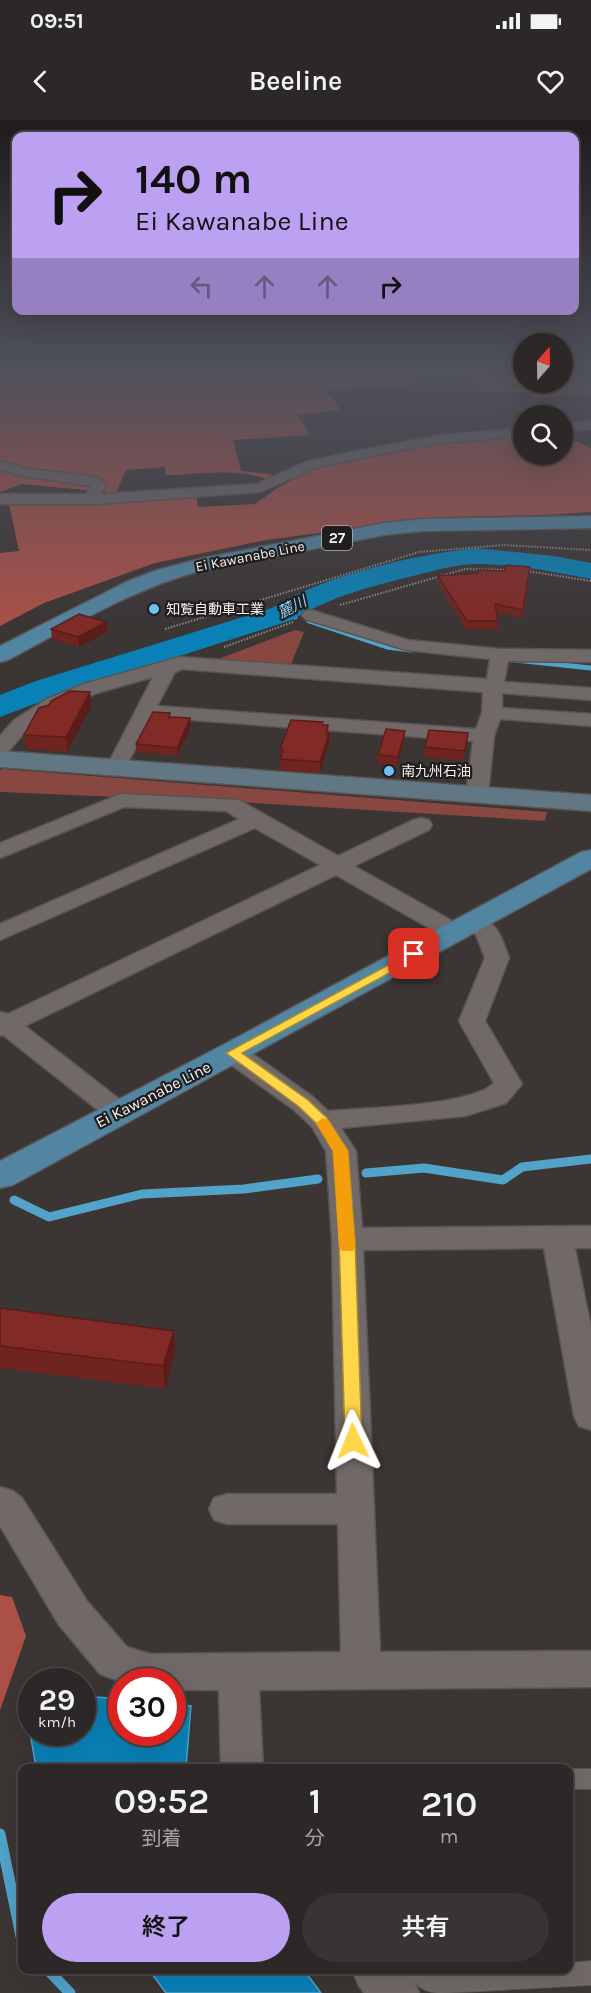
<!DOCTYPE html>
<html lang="ja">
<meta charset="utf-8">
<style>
:root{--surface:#2c2827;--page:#383433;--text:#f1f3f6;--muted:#a6a6a7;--line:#484444;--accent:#bca0f2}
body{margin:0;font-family:Karla,"Noto Sans JP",sans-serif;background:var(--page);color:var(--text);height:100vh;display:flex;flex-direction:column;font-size:22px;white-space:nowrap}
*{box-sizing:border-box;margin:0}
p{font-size:20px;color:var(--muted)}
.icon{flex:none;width:33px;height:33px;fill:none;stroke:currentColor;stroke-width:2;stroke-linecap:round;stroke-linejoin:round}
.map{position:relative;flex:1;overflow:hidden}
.drawer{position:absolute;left:18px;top:1644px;width:555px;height:210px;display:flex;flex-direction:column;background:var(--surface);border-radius:12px;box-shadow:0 6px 24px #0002,0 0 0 2px var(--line)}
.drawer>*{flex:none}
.guide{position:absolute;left:12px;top:12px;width:567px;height:183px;border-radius:12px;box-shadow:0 6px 24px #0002,0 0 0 2px var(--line);background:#bca0f2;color:#111;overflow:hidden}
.needle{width:39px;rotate:20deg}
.controls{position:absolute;left:513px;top:213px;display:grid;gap:12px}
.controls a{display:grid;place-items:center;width:60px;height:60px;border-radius:50%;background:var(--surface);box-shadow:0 6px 24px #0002,0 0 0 2px var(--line);font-size:30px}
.speed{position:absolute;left:18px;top:1548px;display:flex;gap:12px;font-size:30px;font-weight:700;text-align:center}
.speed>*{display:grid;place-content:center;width:78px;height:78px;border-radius:50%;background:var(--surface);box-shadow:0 6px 24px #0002,0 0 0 2px var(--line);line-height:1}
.speed small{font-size:15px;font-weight:400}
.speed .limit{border:9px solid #d22;background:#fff;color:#111}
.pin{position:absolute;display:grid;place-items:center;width:51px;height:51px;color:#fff;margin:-26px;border-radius:12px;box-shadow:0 3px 9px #0006}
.me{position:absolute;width:66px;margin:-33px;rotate:358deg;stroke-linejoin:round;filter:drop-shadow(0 0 4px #0008)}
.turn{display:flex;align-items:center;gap:21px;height:126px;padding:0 24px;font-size:27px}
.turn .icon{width:78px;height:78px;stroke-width:2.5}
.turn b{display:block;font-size:42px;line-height:51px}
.lanes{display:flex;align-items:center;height:57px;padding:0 24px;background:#0003;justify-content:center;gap:30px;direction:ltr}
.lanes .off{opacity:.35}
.eta{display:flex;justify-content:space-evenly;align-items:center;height:102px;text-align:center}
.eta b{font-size:36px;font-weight:600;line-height:42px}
.cta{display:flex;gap:12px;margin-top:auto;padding:12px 24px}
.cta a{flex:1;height:69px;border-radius:36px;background:var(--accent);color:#111;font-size:24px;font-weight:600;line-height:69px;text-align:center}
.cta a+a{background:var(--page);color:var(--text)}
.status{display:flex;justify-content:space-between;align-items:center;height:42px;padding:0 30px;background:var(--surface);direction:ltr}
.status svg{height:16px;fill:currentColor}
header{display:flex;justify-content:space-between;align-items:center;height:78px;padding:0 24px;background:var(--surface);font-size:27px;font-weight:600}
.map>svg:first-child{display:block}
.green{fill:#884740}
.forest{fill:#ab5047}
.water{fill:#0a81b6;stroke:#51a3c8;stroke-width:1.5}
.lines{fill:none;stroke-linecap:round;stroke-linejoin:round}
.stream-far2{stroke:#51a3c8;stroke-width:5}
.stream-far1{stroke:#51a3c8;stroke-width:9}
.stream{stroke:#51a3c8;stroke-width:11}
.river{fill:#0a81b6;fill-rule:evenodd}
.lane-casing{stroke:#595454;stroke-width:2}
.street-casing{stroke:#595454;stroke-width:3}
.secondary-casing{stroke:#595454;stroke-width:3}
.primary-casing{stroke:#595454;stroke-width:3}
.path{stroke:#8e8888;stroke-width:2;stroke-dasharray:1.5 1.5;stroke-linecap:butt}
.lane{fill:#706967;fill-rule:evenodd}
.street{fill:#706967;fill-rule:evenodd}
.secondary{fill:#617784;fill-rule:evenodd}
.primary{fill:#5285a2;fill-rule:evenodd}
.wall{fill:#702420}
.shaded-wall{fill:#5b1d1a}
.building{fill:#822a25;stroke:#5b1d1a;stroke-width:1.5}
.route{fill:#ffd54a;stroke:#a68a30;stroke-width:1.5}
.slow{fill:#f59e0b}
.poi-dot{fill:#6ec2f3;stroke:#201d1d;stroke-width:2}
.labels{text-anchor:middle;stroke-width:4.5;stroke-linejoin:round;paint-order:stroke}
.far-street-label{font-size:14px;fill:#f7f2f2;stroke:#201d1d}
.far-poi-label{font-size:14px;fill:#f7f2f2;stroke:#201d1d;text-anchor:start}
.shield{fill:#201d1d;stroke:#b6b2b2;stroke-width:1.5}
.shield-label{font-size:15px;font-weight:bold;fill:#f7f2f2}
.far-water-label{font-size:15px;font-style:italic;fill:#8cd1fb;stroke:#201d1d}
.street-label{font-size:16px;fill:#f7f2f2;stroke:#201d1d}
</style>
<div class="status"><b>09:51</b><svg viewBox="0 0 49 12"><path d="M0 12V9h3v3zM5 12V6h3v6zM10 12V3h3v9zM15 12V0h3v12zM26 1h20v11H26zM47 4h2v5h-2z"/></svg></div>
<header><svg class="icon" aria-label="back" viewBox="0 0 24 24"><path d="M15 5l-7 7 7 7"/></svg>Beeline<svg class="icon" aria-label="heart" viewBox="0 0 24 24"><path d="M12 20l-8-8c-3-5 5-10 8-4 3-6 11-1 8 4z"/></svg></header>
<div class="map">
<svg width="591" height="1873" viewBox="0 0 591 1873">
<rect width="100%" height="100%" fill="#3b3534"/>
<path class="green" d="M295,510L304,512L290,547L213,541Z
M3,649L547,692L545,701L238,682L0,672V650Z"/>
<path class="forest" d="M0,247H523L524,262H562L563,247H566L591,265V273L537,278L529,272H483L471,255L414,258L419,265L325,270L341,290L297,295L310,315L233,320L241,351L270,354L275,359L269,362C249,346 192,355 166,355L165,347L126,350L116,373L22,364L0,372Z
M523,315L524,334H562L563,315L591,328V392L547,395L439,397L266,420L155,443L44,483L0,506V433L19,431L9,384L196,374L198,387L255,384L279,367L314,348L406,327L458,320Z
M0,1475L12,1477L26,1516L0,1590Z"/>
<path class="water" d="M23,1570L31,1571L32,1612H82L83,1576L121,1579L122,1612H172L173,1584L191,1586L186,1648H36Z
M149,1850H304L321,1873H166Z"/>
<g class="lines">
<path class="stream-far2" d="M282,494L295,497
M309,501L387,527L411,530
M515,540L591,548"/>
<path class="stream-far1" d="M366,1053L424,1048L503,1060L522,1047L591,1039
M14,1080L49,1097L142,1074L244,1069L318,1059"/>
<path class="stream" d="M0,1714L22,1821
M48,1850L70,1873"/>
<path class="river" d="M476,428L554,436L591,443V459C554,452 514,444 477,444C457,444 437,450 417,455C373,466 331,476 292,500L58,575L0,597V575L36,561L272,488C325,455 413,435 476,428Z"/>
<defs>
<path id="lane" d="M568,1649H591V1669H568Z
M591,1841V1865L443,1873C425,1873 415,1867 408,1850H568V1843Z"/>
<path id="street" d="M591,301V309L562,313V305Z
M524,308V316L441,323L341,342L315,348L260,372L97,384H0V374H86L91,366L22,356L0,350V341L24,348L97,357L106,365L101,374L257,364L305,342L341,334L441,315Z
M311,490L408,520L500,529L591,530V542L508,541L504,562L591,568V580L502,573V588L591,594V606L500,599L494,616L488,675L485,680L477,681L469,680L466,675L473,621L152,597L123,652L116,654L109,652L106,648L153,557L97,573L61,587L28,608L7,633L0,635V616L6,609L14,600L47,579L84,564L180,537L487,559L490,539L406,530L305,499L302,495L305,491ZM182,549L483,572L482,593L476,609L157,586L175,552Z
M121,674L239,680L338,736L413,700L421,698L429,700L432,705L429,710L354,746L463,807L466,812L463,817L454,819L445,817L336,755L25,906L128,986L132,992L128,998L118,1001L108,998L3,915L0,916V892L8,894L320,745L255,708L0,820V804L239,699L226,691L124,687L0,738V723Z
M474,795C497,800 502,818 509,838L485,901L522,964L506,983L465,996L341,1008L356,1031L362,1108L591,1106V1128H575L591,1208V1310L579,1306L574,1296L544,1128L363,1130L380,1532L591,1531V1567L259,1570L263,1648H221L219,1570H172V1562H122L100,1554L59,1505L0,1406V1367L13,1371L22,1378L87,1481L127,1527L150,1534L341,1532L338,1404H227L214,1400L209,1389L214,1378L227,1374H337L332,1119L326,1031L312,1007L293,989L223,939L220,933L223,927L233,925L243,927L313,977L328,991C364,988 472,986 494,963L459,901L485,838L476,815L462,802L465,797Z
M352,1850H406L413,1856L419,1873H364L359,1866Z"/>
<path id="secondary" d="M0,631L591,675V691L0,647Z"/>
<path id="primary" d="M591,396V408L422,411L384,415L200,451C132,469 70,507 8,540L0,542V526L126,462L157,450L199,439L384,403L422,399Z
M591,730V749L13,1065L0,1068V1041L221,926L581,732Z"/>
</defs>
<use href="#lane" class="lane-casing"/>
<use href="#street" class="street-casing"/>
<use href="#secondary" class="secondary-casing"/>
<use href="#primary" class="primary-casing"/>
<path class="path" d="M527,451L591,461
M340,485L465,449L510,450
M165,509L419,432L503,425L591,430
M224,527L293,502"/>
<use href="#lane" class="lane"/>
<use href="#street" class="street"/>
<use href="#secondary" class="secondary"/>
<use href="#primary" class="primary"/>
</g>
<path class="wall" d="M530,455L523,498L497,493L498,501V510L466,509L438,464V456Z
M106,502L107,512L79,527L52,519L51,509Z
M90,572L91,587L67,632L26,629L24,615L49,585Z
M171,597L190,598L191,606L178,636L136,632V624Z
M323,602V605H328L329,624L320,653L280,650V629Z
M468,613L464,641L424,637L425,627Z
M404,620L397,646L377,644L378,635Z
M0,1188L175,1233L165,1269L0,1248Z"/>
<path class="shaded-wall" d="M106,502L107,512L79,527L78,517Z
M90,572L91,587L67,632L66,617Z
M190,598L191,606L178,636L177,628Z
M405,611L404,620L397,646L398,637Z
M329,614V624L320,653V642Z
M174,1211L175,1233L165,1269L163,1246Z"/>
<path class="building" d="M506,445L530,447L523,490L495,484L498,501H467L438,456L478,453V450L505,451Z
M79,494L106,502L78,517L51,509Z
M70,571L90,572L66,617L24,615L39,588L49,585L51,581Z
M153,592L170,593L169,597L190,598L177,628L136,624Z
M291,600L323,602L322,605H328L326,614H329L320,642L280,639L283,630L280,629Z
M386,609L405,611L398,637L378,635Z
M429,610L468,613L465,631L425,627Z
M0,1188L174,1211L163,1246L0,1226Z"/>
<linearGradient id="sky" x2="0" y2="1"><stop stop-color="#201d1d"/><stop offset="0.49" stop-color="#4f515c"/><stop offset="1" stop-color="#4f515c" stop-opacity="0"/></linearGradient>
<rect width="591" height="509" fill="url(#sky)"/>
<path class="route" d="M414,831L420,834L419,837L242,933L308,980L327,998L348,1031L355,1119L362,1321L360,1326L353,1328L347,1326L345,1321L339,1119L333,1031L317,1004L298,986L226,933Z"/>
<path class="slow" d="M323,998L328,1000L348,1031L355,1127L353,1131H342L339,1127L333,1031L316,1003Z"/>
<g class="poi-dot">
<circle cx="154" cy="489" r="6"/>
<circle cx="389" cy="651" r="6"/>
</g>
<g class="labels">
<g class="far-street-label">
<text transform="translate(250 436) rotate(-11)" y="5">Ei Kawanabe Line</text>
</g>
<g class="far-poi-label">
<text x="166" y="494">知覧自動車工業</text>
<text x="401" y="656">南九州石油</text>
</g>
<rect class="shield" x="322" y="406" width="30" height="24" rx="4.5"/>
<g class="shield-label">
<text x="337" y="423">27</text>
</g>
<g class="far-water-label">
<text transform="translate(292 487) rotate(-27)" y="5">麓川</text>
</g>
<g class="street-label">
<text transform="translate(153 974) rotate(-27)" y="6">Ei Kawanabe Line</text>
</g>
</g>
</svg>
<div class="controls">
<a><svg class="needle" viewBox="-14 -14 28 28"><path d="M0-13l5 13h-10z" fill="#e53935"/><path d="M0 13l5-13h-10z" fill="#a6a6a7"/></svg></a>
<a><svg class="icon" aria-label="search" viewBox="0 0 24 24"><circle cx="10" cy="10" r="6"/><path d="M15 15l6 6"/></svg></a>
</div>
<div class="speed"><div>29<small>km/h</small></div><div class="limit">30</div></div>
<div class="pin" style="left:414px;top:834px;background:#d93025"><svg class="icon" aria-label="arrive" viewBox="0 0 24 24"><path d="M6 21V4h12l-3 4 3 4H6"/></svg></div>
<svg class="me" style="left:353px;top:1321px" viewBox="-20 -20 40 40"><path d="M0-17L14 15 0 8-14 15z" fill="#ffd54a" stroke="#fff" stroke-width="4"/></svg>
<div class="guide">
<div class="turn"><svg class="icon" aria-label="right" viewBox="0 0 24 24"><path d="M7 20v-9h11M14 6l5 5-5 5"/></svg><div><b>140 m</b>Ei Kawanabe Line</div></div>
<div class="lanes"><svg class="icon off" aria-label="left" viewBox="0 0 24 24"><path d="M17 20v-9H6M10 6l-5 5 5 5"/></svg><svg class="icon off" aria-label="ahead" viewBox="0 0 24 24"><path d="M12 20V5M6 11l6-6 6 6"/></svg><svg class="icon off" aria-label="ahead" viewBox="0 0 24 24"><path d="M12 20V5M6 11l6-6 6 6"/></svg><svg class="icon" aria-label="right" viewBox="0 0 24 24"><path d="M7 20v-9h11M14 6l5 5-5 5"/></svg></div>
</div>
<section class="drawer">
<div class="eta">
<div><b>09:52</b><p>到着</p></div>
<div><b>1</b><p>分</p></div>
<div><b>210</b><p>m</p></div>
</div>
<div class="cta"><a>終了</a><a>共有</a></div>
</section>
</div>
